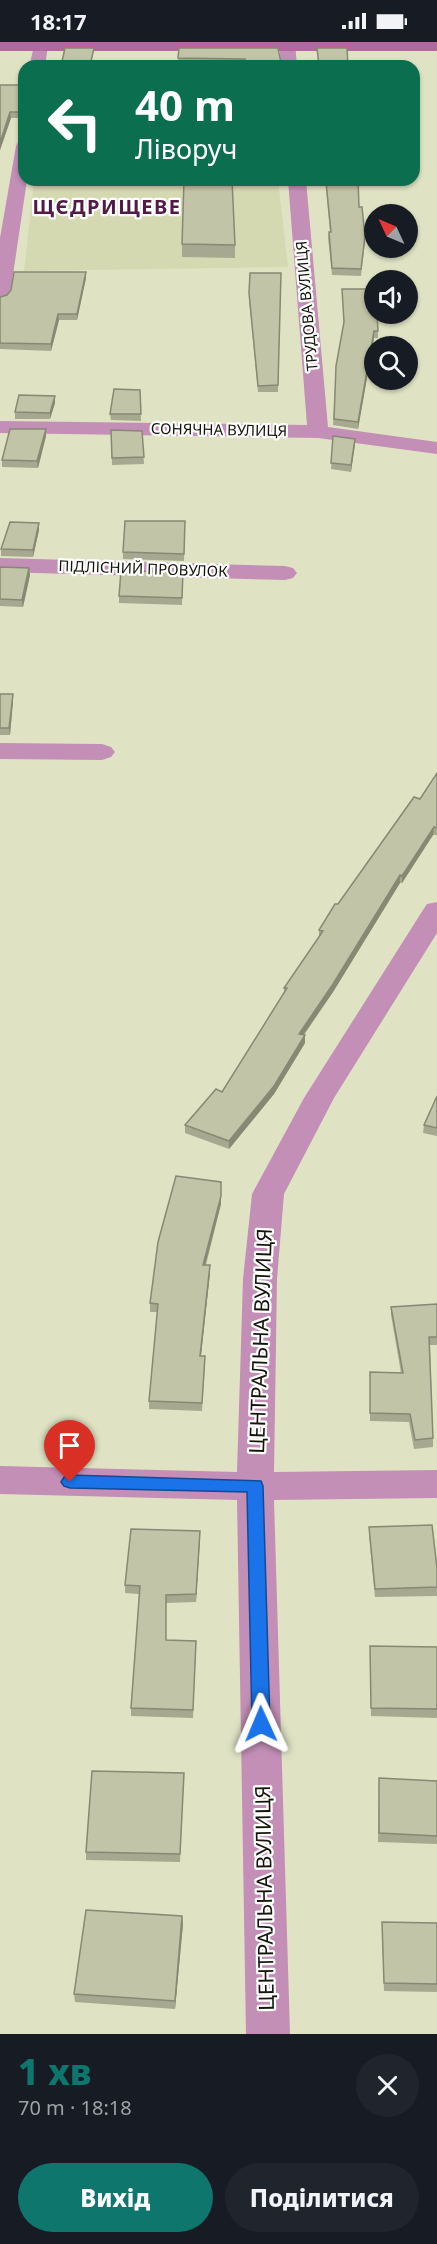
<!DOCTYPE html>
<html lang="uk">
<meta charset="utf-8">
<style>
:root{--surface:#171b24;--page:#20242c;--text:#f1f3f6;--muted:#9ea1a6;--accent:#0f766e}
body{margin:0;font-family:"Noto Sans",sans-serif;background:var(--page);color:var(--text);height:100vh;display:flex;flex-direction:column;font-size:22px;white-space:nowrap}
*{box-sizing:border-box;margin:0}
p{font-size:20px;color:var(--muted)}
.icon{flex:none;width:33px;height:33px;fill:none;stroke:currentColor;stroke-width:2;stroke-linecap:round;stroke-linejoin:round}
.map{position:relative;height:1992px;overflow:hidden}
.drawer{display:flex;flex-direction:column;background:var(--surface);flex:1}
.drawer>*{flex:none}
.guide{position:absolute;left:18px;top:18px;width:402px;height:126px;border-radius:18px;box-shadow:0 2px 4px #0004;background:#0b6e4f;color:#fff;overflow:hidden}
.needle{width:39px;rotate:314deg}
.buttons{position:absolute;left:364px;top:162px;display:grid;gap:12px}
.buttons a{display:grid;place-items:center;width:54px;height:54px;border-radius:50%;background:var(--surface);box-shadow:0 2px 4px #0004;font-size:30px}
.pin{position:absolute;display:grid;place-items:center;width:51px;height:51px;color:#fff;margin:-62px -26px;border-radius:50% 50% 50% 0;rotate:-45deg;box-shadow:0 0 6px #0007}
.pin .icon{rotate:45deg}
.me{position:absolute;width:66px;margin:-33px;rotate:359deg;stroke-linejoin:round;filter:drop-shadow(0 0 4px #0008)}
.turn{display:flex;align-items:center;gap:21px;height:126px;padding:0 18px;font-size:27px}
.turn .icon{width:78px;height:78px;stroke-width:2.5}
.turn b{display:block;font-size:42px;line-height:51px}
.round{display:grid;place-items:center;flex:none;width:63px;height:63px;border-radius:32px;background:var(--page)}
.summary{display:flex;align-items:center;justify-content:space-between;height:102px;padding:0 18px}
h1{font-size:36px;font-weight:800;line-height:45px;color:var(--accent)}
.cta{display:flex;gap:12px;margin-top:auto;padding:12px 18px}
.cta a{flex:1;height:69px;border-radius:36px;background:var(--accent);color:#fff;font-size:24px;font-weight:800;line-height:69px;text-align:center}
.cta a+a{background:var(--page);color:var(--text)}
.status{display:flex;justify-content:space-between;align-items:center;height:42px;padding:0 30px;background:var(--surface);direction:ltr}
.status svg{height:16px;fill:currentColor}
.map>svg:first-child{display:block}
.built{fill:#d5d9b2}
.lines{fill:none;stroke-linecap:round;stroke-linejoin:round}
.street{fill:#c38fb6;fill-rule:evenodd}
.secondary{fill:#b267a1;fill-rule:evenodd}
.wall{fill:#a6a98f}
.shaded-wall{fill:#878974}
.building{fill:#c1c4a6;stroke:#878974;stroke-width:1.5}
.route{fill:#1a73e8;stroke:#114b97;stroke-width:1.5}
.labels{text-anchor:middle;stroke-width:4.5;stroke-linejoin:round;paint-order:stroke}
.far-street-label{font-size:15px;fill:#15160b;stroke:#fff}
.far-district-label{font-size:20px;font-weight:bold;letter-spacing:1.5px;fill:#521b47;stroke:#fff}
.near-street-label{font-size:21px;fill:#15160b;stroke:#fff}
</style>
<div class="status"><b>18:17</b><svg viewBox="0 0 49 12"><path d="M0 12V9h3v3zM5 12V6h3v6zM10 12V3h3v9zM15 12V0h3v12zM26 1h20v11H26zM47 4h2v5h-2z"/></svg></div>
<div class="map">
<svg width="437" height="1992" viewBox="0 0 437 1992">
<rect width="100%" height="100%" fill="#dfe3c4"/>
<path class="built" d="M34,138H278L288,225L24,229Z"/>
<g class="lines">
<path class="street" d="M43,0L48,4L45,24H29L35,1Z
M279,0H295L297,24H281Z
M24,99V138H27L10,253L7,257L0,259V196L16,104L18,100Z
M288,138H306L328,385L437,400V412L318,396L0,391V379L307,383Z
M0,516L285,524L293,526L297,531L293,536L285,538L0,530Z
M0,701L102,702L111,705L115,710L111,715L102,718L0,717Z
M437,860V891L334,1056L284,1152L277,1237L274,1430L437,1428V1456L274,1458L290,1992H246L237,1458L0,1452V1424L237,1430L243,1237L252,1152L304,1056L423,868L427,862Z"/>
<path class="secondary" d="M0,0H437V9H0Z"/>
</g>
<path class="wall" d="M278,6L281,24H243V22L178,21V16Z
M0,43H24V76H11L0,108Z
M329,138H358L359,165L365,200L361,234L332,233L328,196L329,190H330L326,146V140H329Z
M182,202L235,203V216L182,215Z
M250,231H281L278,350H258L249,257Z
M86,236L77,278H59L51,309L0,307V255Z
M342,247L378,289V296H374L358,387L333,383L336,324L344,283Z
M140,348L141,379L111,378L110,372Z
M55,354V361L50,377H15V370Z
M46,387V394L38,426L2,425V418Z
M111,388L142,389L144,422L112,423Z
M333,394L355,397L351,430L331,427Z
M185,479L184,519L123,517V510Z
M39,488L33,515L1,514V507Z
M0,525L29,526L30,533L23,565L0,564Z
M183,530L182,563L119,561V554Z
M0,652H13V659L10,693H0Z
M437,731V793H433L402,841H400L333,950L304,993L305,1001L274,1052L229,1107L185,1091V1083L222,1050L284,952V946L319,895V888L420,757Z
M437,1054V1094L423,1091L424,1083Z
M221,1162L206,1223H210V1231L201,1314L205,1322L202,1369L149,1367V1359L157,1270H150V1261Z
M437,1262V1303H430L433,1396V1405L414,1407L409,1380L370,1379V1330L401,1331L391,1273V1265Z
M369,1485L437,1526V1554L375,1555L369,1493Z
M200,1489L196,1560L166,1561V1598L196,1599L193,1676L131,1674V1666L139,1552L125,1551V1543Z
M370,1604L437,1605V1676L371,1674Z
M184,1731L180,1820L86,1818V1810Z
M379,1736L437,1739V1802L378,1800Z
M182,1874L183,1882L175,1967L75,1960L74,1952Z
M382,1880L437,1881V1950L384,1949L382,1888Z"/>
<path class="shaded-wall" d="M10,70L11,76L0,108V101Z
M86,230V236L77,278V272Z
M58,272L59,278L51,309V302Z
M374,289V296L358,387V380Z
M55,354V361L50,377V371Z
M46,387V394L38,426L37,419Z
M355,397V403L351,430V423Z
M39,481V488L33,515V508Z
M29,526L30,533L23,565L22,558Z
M13,652V659L10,693L9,686Z
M434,785L433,793L402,841V834Z
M400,833V841L333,950L299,999V992Z
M305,993V1001L274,1052L229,1107V1099Z
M221,1154V1162L203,1231V1223Z
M210,1223V1231L200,1322V1314Z
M200,1489V1497L196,1560V1552Z
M182,1874L183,1882L175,1967V1959Z"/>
<path class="building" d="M65,6H94L90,24H61Z
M179,6H278L281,21L280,24H243L245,17L178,16Z
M317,6H347L348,24H319Z
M0,43H24V70H10L0,101Z
M184,138H232L235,203L182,202Z
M330,138H358L359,165H362L365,194L361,227L332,226L329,190H331L326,140H330Z
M14,230H86L77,272H58L51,302L0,301V255L7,253L11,248Z
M250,231H281L278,343L258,344L249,251Z
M342,247H375V272H377L378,289H374L358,380L334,377L336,324L344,280Z
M114,347L140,348L141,372H110Z
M19,353L55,354L50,371L15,370Z
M10,387H46L37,419L2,418Z
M111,388L142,389L144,415L112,416Z
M333,394L355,397L351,423L331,421Z
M125,479H185L184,512L123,510Z
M10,480L39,481L33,508L1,507Z
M0,525L29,526L22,558L0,557Z
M121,529L183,530L182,556L119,554Z
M0,652H13L9,686H0Z
M437,731V786L434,785L402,834L400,833L333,942L299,992L305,993L274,1044L229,1099L185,1083L216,1047L222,1050L287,946H284L323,889L319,888L335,862H338L414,755L420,757Z
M437,1054V1086L424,1083Z
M176,1134L221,1140V1154L203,1223H210L200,1314H205L202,1361L149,1359L158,1262L150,1261L158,1200Z
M437,1262V1295H429L433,1396L415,1398L410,1372L370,1371V1330L403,1331L391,1265Z
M432,1483L437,1526V1545L375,1547L369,1485Z
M131,1487L200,1489L196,1552L166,1553V1598L196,1599L193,1668L131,1666L140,1544L125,1543Z
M370,1604L437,1605V1667L371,1666Z
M92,1729L184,1731L180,1812L86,1810Z
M379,1736L437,1739V1794L379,1791Z
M86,1868L182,1874L175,1959L74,1952Z
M382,1880L437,1881V1942L384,1941Z"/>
<path class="route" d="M70,1433L261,1439L263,1444L270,1682L267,1688L261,1690L254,1688L252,1682L247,1450L70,1446L64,1444L61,1440L64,1435Z"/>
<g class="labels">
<g class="far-street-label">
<text transform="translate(307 264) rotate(-95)" y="5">ТРУДОВА ВУЛИЦЯ</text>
<text transform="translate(219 388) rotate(1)" y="5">СОНЯЧНА ВУЛИЦЯ</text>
<text transform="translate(143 527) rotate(2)" y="5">ПІДЛІСНИЙ ПРОВУЛОК</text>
</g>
<g class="far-district-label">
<text x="107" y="172">ЩЄДРИЩЕВЕ</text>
</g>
<g class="near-street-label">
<text transform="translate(261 1299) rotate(-88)" y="7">ЦЕНТРАЛЬНА ВУЛИЦЯ</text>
<text transform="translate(265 1856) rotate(-91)" y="7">ЦЕНТРАЛЬНА ВУЛИЦЯ</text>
</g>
</g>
</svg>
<div class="buttons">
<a><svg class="needle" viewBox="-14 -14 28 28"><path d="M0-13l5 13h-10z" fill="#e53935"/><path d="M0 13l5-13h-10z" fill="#9ea1a6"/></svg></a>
<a><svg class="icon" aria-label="sound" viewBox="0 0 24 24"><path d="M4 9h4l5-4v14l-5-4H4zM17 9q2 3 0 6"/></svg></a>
<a><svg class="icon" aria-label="search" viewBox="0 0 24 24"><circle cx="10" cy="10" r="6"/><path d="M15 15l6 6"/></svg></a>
</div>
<div class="pin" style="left:70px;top:1440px;background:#d93025"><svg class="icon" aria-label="arrive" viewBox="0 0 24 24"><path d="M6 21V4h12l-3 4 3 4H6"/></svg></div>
<svg class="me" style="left:261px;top:1682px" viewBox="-20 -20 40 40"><path d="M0-17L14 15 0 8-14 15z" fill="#1a73e8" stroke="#fff" stroke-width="4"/></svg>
<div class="guide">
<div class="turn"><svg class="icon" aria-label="left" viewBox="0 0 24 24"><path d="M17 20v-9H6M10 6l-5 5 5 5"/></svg><div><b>40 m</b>Ліворуч</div></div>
</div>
</div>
<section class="drawer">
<div class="summary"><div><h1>1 хв</h1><p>70 m · 18:18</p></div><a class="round"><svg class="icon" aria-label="close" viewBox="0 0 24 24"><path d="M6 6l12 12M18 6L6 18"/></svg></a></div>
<div class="cta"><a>Вихід</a><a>Поділитися</a></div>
</section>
